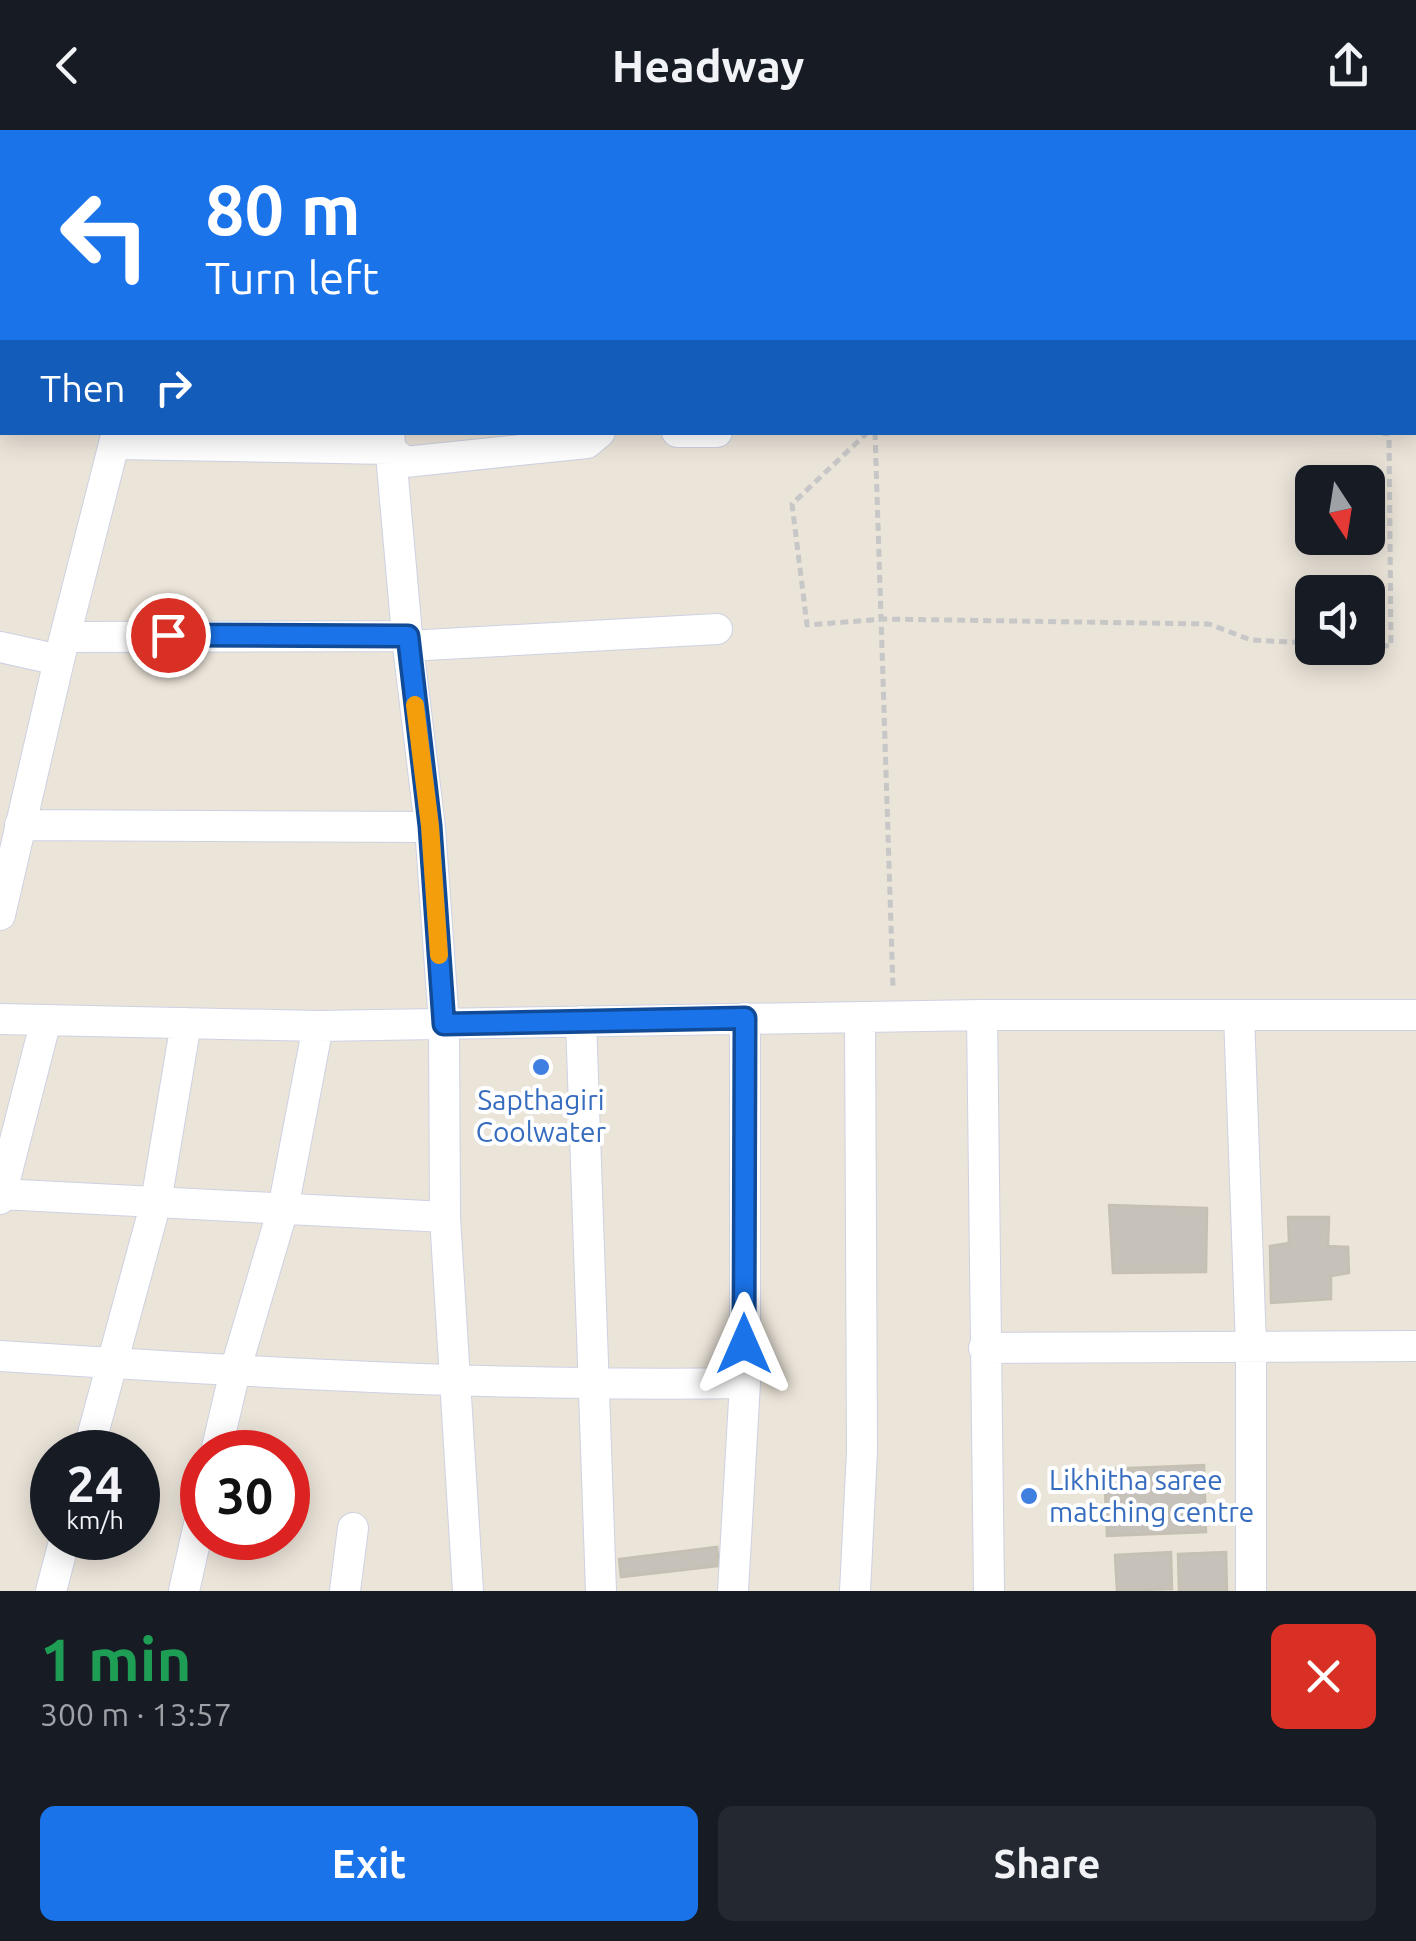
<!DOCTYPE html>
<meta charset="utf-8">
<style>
:root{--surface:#171b24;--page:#242831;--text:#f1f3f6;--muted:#9ea1a6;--accent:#1a73e8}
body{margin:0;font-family:Ubuntu,sans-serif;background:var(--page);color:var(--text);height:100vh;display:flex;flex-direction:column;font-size:38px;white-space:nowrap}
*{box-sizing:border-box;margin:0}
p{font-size:32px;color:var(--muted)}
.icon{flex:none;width:55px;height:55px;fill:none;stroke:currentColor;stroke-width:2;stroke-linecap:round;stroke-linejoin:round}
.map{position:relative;height:1461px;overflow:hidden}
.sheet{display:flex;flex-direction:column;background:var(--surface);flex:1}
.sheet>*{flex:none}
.hud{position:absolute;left:0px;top:0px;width:1418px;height:305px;box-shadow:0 5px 25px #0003;background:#1a73e8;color:#fff;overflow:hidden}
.needle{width:65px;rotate:168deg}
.buttons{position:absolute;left:1295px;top:335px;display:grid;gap:20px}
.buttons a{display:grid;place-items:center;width:90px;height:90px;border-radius:15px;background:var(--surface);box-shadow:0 5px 25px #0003;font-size:50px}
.speed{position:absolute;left:30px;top:1300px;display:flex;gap:20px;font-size:50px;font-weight:700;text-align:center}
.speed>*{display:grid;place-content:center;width:130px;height:130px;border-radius:50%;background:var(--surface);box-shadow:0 5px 25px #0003;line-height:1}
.speed small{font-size:25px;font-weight:400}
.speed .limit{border:15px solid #d22;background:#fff;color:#111}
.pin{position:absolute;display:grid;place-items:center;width:85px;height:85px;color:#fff;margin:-42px;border:5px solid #fff;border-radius:50%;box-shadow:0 2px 10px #0007}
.me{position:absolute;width:110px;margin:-55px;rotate:0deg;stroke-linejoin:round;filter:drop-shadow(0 0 8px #0008)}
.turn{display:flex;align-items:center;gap:35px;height:210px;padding:0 40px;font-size:45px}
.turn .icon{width:130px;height:130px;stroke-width:2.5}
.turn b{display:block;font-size:70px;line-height:85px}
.then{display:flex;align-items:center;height:95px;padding:0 40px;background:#0003;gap:20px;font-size:38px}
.round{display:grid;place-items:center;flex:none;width:105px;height:105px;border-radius:15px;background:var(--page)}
.headline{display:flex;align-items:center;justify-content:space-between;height:170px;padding:0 40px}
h1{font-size:60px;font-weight:700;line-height:75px;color:#1e9e55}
.cta{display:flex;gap:20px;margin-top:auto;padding:20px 40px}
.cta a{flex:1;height:115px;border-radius:15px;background:var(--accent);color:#fff;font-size:40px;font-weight:700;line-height:115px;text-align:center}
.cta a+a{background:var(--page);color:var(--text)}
header{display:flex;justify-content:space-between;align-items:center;height:130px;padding:0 40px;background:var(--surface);font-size:45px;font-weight:700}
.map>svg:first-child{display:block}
.building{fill:#c6c1b9;stroke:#c6c0b3;stroke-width:2.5}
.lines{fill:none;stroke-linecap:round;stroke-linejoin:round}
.minor-casing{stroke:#ced1e2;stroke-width:32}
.major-casing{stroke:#c7c7c7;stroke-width:40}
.path{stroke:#c7c7c7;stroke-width:5;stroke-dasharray:8 5;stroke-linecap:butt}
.minor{stroke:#fff;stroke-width:30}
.major{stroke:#f4d454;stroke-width:38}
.route-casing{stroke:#114b97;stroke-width:25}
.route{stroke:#1a73e8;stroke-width:18}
.slow{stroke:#f59e0b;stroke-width:18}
.shop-dot{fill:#3f7fe0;stroke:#fff;stroke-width:4}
.labels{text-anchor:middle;stroke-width:8;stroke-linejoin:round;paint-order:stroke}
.shop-label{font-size:28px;fill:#366cbe;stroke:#fff}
</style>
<header><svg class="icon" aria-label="back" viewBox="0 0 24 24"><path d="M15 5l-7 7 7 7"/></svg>Headway<svg class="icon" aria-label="share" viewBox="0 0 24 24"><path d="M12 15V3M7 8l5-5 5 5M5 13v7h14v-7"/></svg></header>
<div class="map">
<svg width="1416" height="1461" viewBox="0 0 1416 1461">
<rect width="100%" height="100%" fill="#ebe4d9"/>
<path class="building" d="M1109,1075L1207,1078L1206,1142L1113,1143Z
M1288,1087H1329L1328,1116L1348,1117L1349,1143L1331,1146V1169L1271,1173L1270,1116L1289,1113Z
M1204,1335L1206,1402L1107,1406L1104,1339Z
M717,1417L719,1436L621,1447L619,1429Z
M1171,1422L1172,1459L1117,1461L1115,1425Z
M1226,1422L1227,1461H1179L1178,1424Z"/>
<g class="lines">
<defs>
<path id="minor" d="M367,0V2
M58,2V0
M190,2L191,0
M0,229L2,218
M389,302L408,516L430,697L444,894L445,1087L468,1461
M677,302H717
M114,314L390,319L405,332L587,313L600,302
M65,507L408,506
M408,516L717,499
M0,517L59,530
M20,695L430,697
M0,785L59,530L117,302
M982,885L989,1461
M1239,885L1251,1216V1461
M0,889L318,896L982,885H1416
M581,891L601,1461
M0,1064L445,1087
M0,1069L46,890
M984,1218L1416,1216
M0,1226C248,1242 496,1257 745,1253
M88,1322L156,1072L186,893
M216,1322L235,1241L283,1079L318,896
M51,1461L65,1408
M184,1461L202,1381
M345,1461L353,1398
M733,1461L745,1253V888
M855,1461L862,1321L860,887"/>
<path id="major" d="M33,2V0
M0,141L2,131"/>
</defs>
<use href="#minor" class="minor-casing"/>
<use href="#major" class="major-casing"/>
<path class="path" d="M868,302L792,374L807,495L884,489L1209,494L1251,510L1312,513
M875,302L893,858
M1368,515L1391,516L1389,304L1374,302"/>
<use href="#minor" class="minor"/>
<use href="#major" class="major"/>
</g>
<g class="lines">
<defs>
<path id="route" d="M168,505L408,506L430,696L444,894L745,888L744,1214"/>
</defs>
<use href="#route" class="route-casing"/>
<use href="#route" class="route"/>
<path class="slow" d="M415,575L430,696L439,825"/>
</g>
<g class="shop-dot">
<circle cx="541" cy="937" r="10"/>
<circle cx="1029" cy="1366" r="10"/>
</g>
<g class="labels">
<g class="shop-label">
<text x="541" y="980">Sapthagiri<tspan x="541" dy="32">Coolwater</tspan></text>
<text x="1049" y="1360" text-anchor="start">Likhitha saree<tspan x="1049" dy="32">matching centre</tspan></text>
</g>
</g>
</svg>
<div class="buttons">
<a><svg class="needle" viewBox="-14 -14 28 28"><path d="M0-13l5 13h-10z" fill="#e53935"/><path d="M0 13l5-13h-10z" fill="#9ea1a6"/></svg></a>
<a><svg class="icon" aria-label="sound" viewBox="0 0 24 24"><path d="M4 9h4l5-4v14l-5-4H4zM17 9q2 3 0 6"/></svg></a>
</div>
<div class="speed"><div>24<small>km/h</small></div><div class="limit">30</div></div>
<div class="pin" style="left:168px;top:505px;background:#d93025"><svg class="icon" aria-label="arrive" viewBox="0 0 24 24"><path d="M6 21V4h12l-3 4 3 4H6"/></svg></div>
<svg class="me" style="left:744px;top:1214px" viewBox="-20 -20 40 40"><path d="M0-17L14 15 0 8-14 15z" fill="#1a73e8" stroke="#fff" stroke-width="4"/></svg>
<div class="hud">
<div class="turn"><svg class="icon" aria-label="left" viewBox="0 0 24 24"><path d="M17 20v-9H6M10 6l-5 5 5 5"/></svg><div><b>80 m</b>Turn left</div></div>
<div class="then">Then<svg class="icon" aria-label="right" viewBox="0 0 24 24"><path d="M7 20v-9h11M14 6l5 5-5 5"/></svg></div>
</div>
</div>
<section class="sheet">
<div class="headline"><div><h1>1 min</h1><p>300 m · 13:57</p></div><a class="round" style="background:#d93025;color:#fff"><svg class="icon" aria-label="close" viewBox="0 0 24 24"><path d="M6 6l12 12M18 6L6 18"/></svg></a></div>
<div class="cta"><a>Exit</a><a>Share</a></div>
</section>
